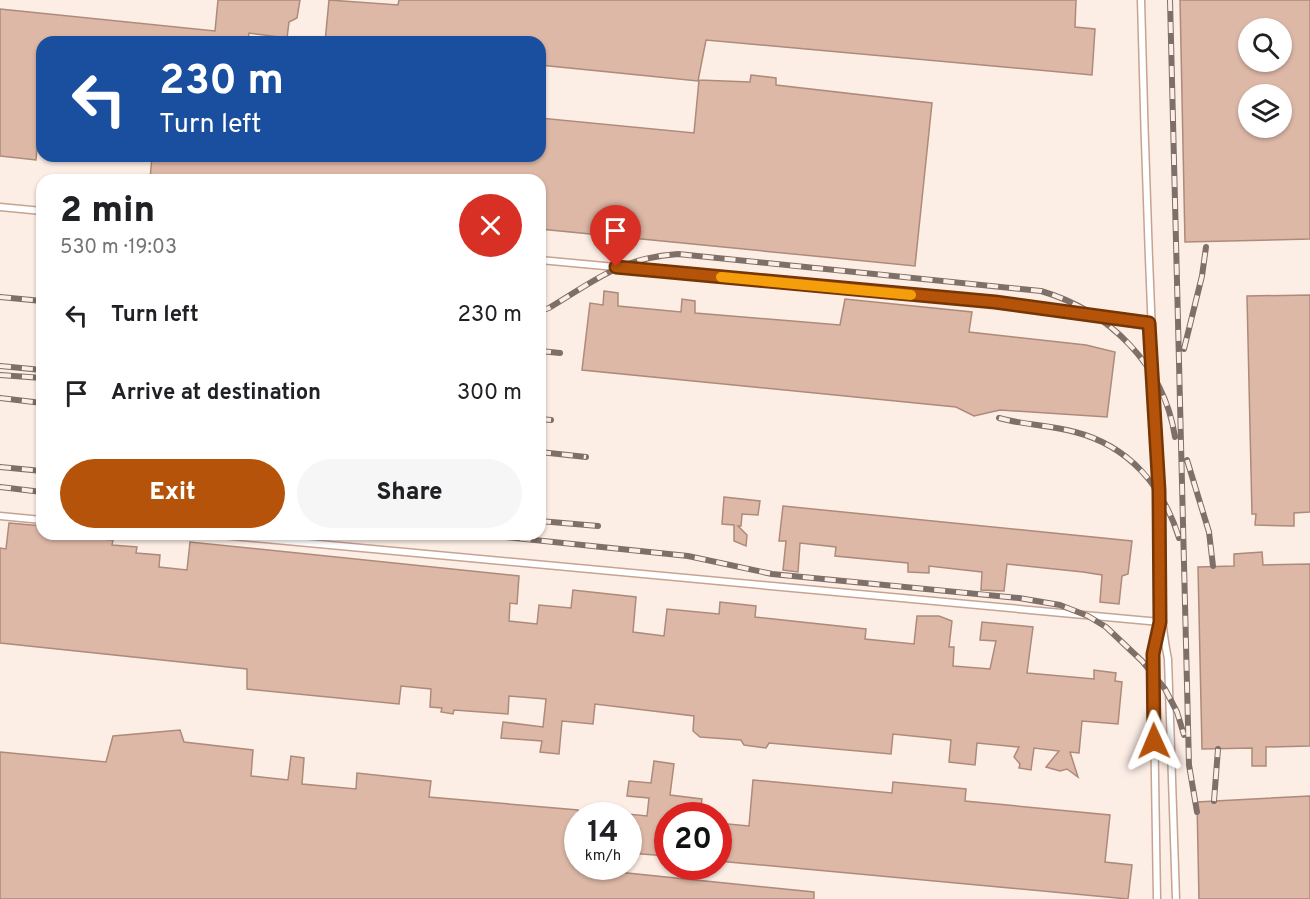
<!DOCTYPE html>
<meta charset="utf-8">
<style>
:root{--surface:#fff;--page:#f6f6f6;--text:#202124;--muted:#757577;--accent:#b45309}
body{margin:0;font-family:Overpass,sans-serif;background:var(--page);color:var(--text);height:100vh;display:flex;flex-direction:column;font-size:22px;white-space:nowrap}
*{box-sizing:border-box;margin:0}
p{font-size:20px;color:var(--muted)}
.icon{flex:none;width:33px;height:33px;fill:none;stroke:currentColor;stroke-width:2;stroke-linecap:round;stroke-linejoin:round}
.map{position:relative;flex:1;overflow:hidden}
.details{position:absolute;left:36px;top:174px;width:510px;height:366px;display:flex;flex-direction:column;background:var(--surface);border-radius:18px;box-shadow:0 2px 4px #0004}
.details>*{flex:none}
.banner{position:absolute;left:36px;top:36px;width:510px;height:126px;border-radius:18px;box-shadow:0 2px 4px #0004;background:#1a4fa0;color:#fff;overflow:hidden}
.buttons{position:absolute;left:1238px;top:18px;display:grid;gap:12px}
.buttons a{display:grid;place-items:center;width:54px;height:54px;border-radius:50%;background:var(--surface);box-shadow:0 2px 4px #0004;font-size:30px}
.speed{position:absolute;left:564px;top:802px;display:flex;gap:12px;font-size:30px;font-weight:700;text-align:center}
.speed>*{display:grid;place-content:center;width:78px;height:78px;border-radius:50%;background:var(--surface);box-shadow:0 2px 4px #0004;line-height:1}
.speed small{font-size:15px;font-weight:400}
.speed .limit{border:9px solid #d22;background:#fff;color:#111}
.pin{position:absolute;display:grid;place-items:center;width:51px;height:51px;color:#fff;margin:-62px -26px;border-radius:50% 50% 50% 0;rotate:-45deg;box-shadow:0 0 6px #0007}
.pin .icon{rotate:45deg}
.me{position:absolute;width:66px;margin:-33px;rotate:359deg;stroke-linejoin:round;filter:drop-shadow(0 0 4px #0008)}
.turn{display:flex;align-items:center;gap:21px;height:126px;padding:0 24px;font-size:27px}
.turn .icon{width:78px;height:78px;stroke-width:2.5}
.turn b{display:block;font-size:42px;line-height:51px}
.round{display:grid;place-items:center;flex:none;width:63px;height:63px;border-radius:32px;background:var(--page)}
.headline{display:flex;align-items:center;justify-content:space-between;height:102px;padding:0 24px}
h1{font-size:36px;font-weight:800;line-height:45px}
.action{display:flex;gap:12px;margin-top:auto;padding:12px 24px}
.action a{flex:1;height:69px;border-radius:36px;background:var(--accent);color:#fff;font-size:24px;font-weight:800;line-height:69px;text-align:center}
.action a+a{background:var(--page);color:var(--text)}
ul{padding:0;list-style:none}
li{display:flex;align-items:center;gap:18px;height:78px;padding:0 24px}
li div{flex:1}
li b{display:block;font-size:22px}
li em{font-style:normal}
.map>svg:first-child{display:block}
.building{fill:#ddb8a7;stroke:#ad8a79;stroke-width:1.5;fill-rule:evenodd}
.lines{fill:none;stroke-linecap:round;stroke-linejoin:round}
.lane-casing{stroke:#c7a392;stroke-width:9}
.lane{stroke:#fff;stroke-width:6}
.rail-casing{stroke:#7e7069;stroke-width:6}
.rail{stroke:#fcede5;stroke-width:4;stroke-dasharray:11;stroke-linecap:butt}
.route-casing{stroke:#753606;stroke-width:15}
.route{stroke:#b45309;stroke-width:10}
.slow{stroke:#f59e0b;stroke-width:10}
</style>
<div class="map">
<svg width="1310" height="899" viewBox="0 0 1310 899">
<rect width="100%" height="100%" fill="#fcede5"/>
<path class="building" d="M218,0H300L297,18L289,22L287,38L249,33L248,42H42V126L39,125L36,160L0,156V9L215,31Z
M329,0L398,5L399,0H1076L1075,27L1095,29L1092,75L706,40L698,81L540,65V42H325Z
M1180,0H1310V239L1185,242ZM1248,28H1281V62H1248ZM1248,94H1281V128H1248Z
M751,75L776,78V85L932,103L915,266L540,229V180H150L152,156H540V118L694,133L699,80L750,82Z
M604,291L618,293V306L681,312L682,299L695,301V313L840,325L845,299L972,312L969,332L1086,345L1115,352L1107,417L1000,410L974,416L956,407L582,370L590,303L603,305Z
M1310,295V512L1294,513V526L1255,525L1256,514H1252L1247,296Z
M724,497L760,501L758,515L742,514L741,526H738L747,535L746,546L734,541V525L722,524Z
M783,506L1132,541L1128,574L1122,576L1119,604L1100,602L1102,575L1083,572L1007,564L1004,591L981,590L982,572L929,566V573L908,572V563L835,556L836,547L800,543L798,572L783,570L786,541H779Z
M9,523L42,526V534H91V538L113,540L112,545L137,547L136,553L160,555L159,567L187,570L190,542L519,576L517,604L510,603L509,621L537,624L539,605L571,608L573,590L636,597L633,632L664,636L667,609L719,614L720,602L756,606L755,617L866,629L865,639L914,644L917,616H939L952,621L949,647H954L953,666L990,669L996,641L980,640L982,622L1033,627L1027,673L1094,679V670L1116,673L1115,681L1122,682L1118,724L1082,721L1079,753L1070,752L1078,777L1067,769L1060,771L1046,767L1059,751L1034,748L1031,770L1019,768L1020,764L1014,757L1019,747L977,743L975,765L949,762L951,740L893,734L891,754L769,743L766,748L744,745L741,740L700,737L693,731L694,716L595,704L593,724L562,721L559,754L540,752L542,741L501,738L503,722L543,727L546,699L509,696L508,714L454,710L453,714L441,712L442,708L430,707L431,689L401,686L399,704L247,689V669L0,643V548L6,549Z
M1262,552L1263,565L1310,564V746L1266,747V766H1252V748L1202,749L1198,567L1234,566V554Z
M180,730L184,742L253,750L251,776L288,780L291,756L304,758L302,784L356,789L357,773L431,781L429,797L578,810V867H599L598,870L814,892V899H0V752L106,762L113,736Z
M654,761L674,764L670,795L702,799L700,816L668,812V856L628,853V814L647,816L649,798L627,796L629,781L651,783Z
M753,780L892,793L893,782L966,789L965,801L1110,815L1105,862L1132,865L1128,899L718,861V823L749,826Z
M1310,796V899H1199L1197,802Z"/>
<g class="lines">
<defs>
<path id="lane" d="M1141,0C1145,164 1151,327 1159,491C1162,548 1156,602 1168,659L1176,899
M0,207L42,211
M540,260L995,302L1149,323
M0,516L42,520
M210,534L1160,622
M1157,899L1153,654L1159,625"/>
</defs>
<use href="#lane" class="lane-casing"/>
<use href="#lane" class="lane"/>
<defs>
<path id="rail" d="M1170,0L1189,765L1197,812
M0,297L42,301
M540,311L549,308C596,280 620,258 678,254L1041,291C1109,311 1164,365 1175,437
M1184,349L1202,276L1206,247
M540,351L560,353
M0,366L42,370
M0,375L42,378
M0,398L42,403
M999,418C1024,425 1050,425 1075,432C1129,446 1163,486 1179,538
M540,419L551,420
M540,452L586,457
M1187,460L1209,532L1213,566
M0,467L42,471
M0,487L42,492
M540,521L598,526
M476,534L688,556L772,574L1019,598L1060,605L1088,616L1106,627L1142,661L1165,689L1177,712L1184,735
M1214,801L1218,749"/>
</defs>
<use href="#rail" class="rail-casing"/>
<use href="#rail" class="rail"/>
</g>
<g class="lines">
<defs>
<path id="route" d="M616,267L995,302L1149,323L1159,491L1160,622L1153,654L1154,741"/>
</defs>
<use href="#route" class="route-casing"/>
<use href="#route" class="route"/>
<path class="slow" d="M721,277L911,295"/>
</g>
</svg>
<div class="buttons">
<a><svg class="icon" aria-label="search" viewBox="0 0 24 24"><circle cx="10" cy="10" r="6"/><path d="M15 15l6 6"/></svg></a>
<a><svg class="icon" aria-label="layers" viewBox="0 0 24 24"><path d="M12 4l9 5-9 5-9-5zM3 14l9 5 9-5"/></svg></a>
</div>
<div class="speed"><div>14<small>km/h</small></div><div class="limit">20</div></div>
<div class="pin" style="left:616px;top:267px;background:#d93025"><svg class="icon" aria-label="arrive" viewBox="0 0 24 24"><path d="M6 21V4h12l-3 4 3 4H6"/></svg></div>
<svg class="me" style="left:1154px;top:741px" viewBox="-20 -20 40 40"><path d="M0-17L14 15 0 8-14 15z" fill="#b45309" stroke="#fff" stroke-width="4"/></svg>
<div class="banner">
<div class="turn"><svg class="icon" aria-label="left" viewBox="0 0 24 24"><path d="M17 20v-9H6M10 6l-5 5 5 5"/></svg><div><b>230 m</b>Turn left</div></div>
</div>
<section class="details">
<div class="headline"><div><h1>2 min</h1><p>530 m · 19:03</p></div><a class="round" style="background:#d93025;color:#fff"><svg class="icon" aria-label="close" viewBox="0 0 24 24"><path d="M6 6l12 12M18 6L6 18"/></svg></a></div>
<ul>
<li><svg class="icon" aria-label="left" viewBox="0 0 24 24"><path d="M17 20v-9H6M10 6l-5 5 5 5"/></svg><div><b>Turn left</b></div><em>230 m</em></li>
<li><svg class="icon" aria-label="arrive" viewBox="0 0 24 24"><path d="M6 21V4h12l-3 4 3 4H6"/></svg><div><b>Arrive at destination</b></div><em>300 m</em></li>
</ul>
<div class="action"><a>Exit</a><a>Share</a></div>
</section>
</div>
